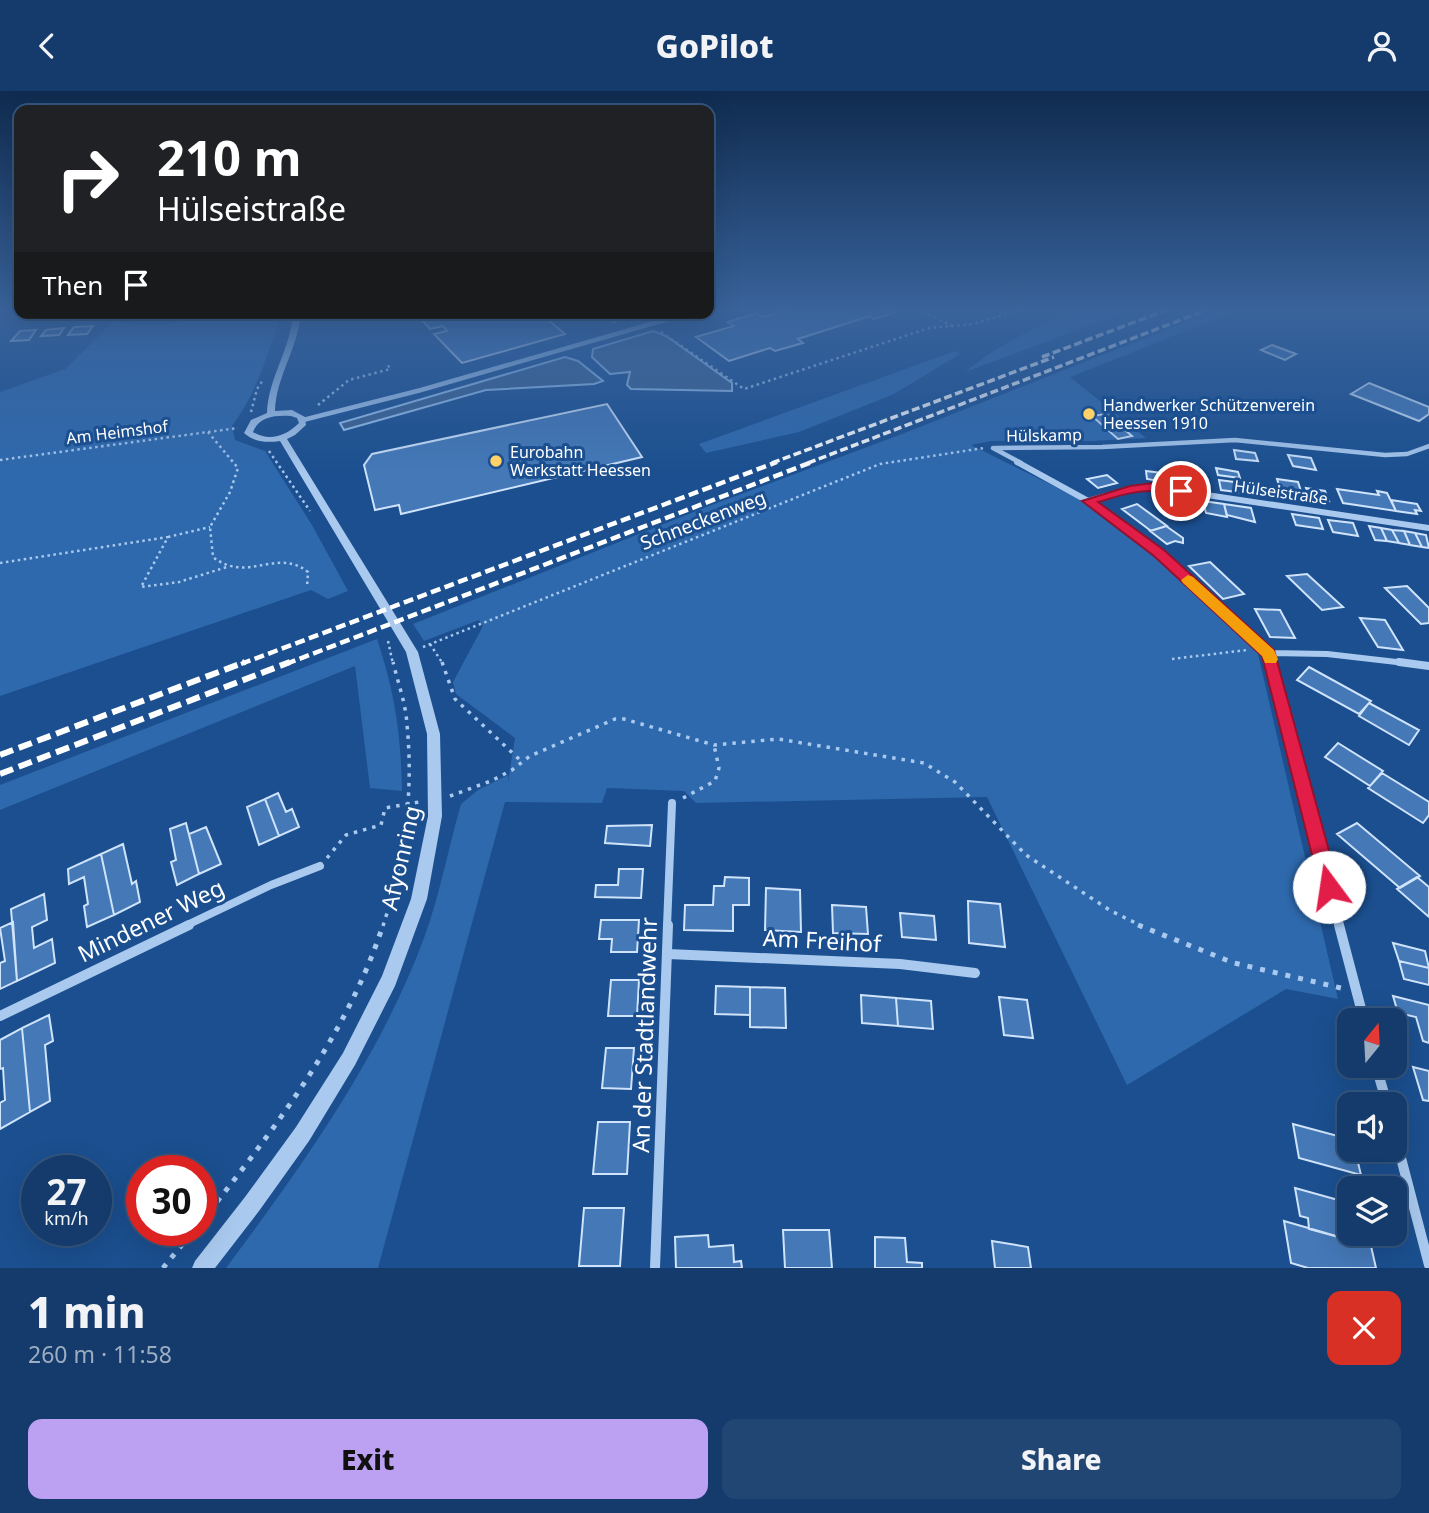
<!DOCTYPE html>
<meta charset="utf-8">
<style>
:root{--surface:#143b6b;--page:#214673;--text:#f1f3f6;--muted:#9dadc1;--line:#33557e;--accent:#bca0f2}
body{margin:0;font-family:"Noto Sans",sans-serif;background:var(--page);color:var(--text);height:100vh;display:flex;flex-direction:column;font-size:26px;white-space:nowrap}
*{box-sizing:border-box;margin:0}
p{font-size:23px;color:var(--muted)}
.icon{flex:none;width:38px;height:38px;fill:none;stroke:currentColor;stroke-width:2;stroke-linecap:round;stroke-linejoin:round}
.map{position:relative;height:1177px;overflow:hidden}
.sheet{display:flex;flex-direction:column;background:var(--surface);flex:1}
.sheet>*{flex:none}
.banner{position:absolute;left:14px;top:14px;width:700px;height:214px;border-radius:14px;box-shadow:0 7px 28px #0002,0 0 0 2px var(--line);background:#202124;color:#fff;overflow:hidden}
.needle{width:46px;rotate:18deg}
.controls{position:absolute;left:1337px;top:917px;display:grid;gap:14px}
.controls a{display:grid;place-items:center;width:70px;height:70px;border-radius:14px;background:var(--surface);box-shadow:0 7px 28px #0002,0 0 0 2px var(--line);font-size:35px}
.speed{position:absolute;left:21px;top:1064px;display:flex;gap:14px;font-size:35px;font-weight:700;text-align:center}
.speed>*{display:grid;place-content:center;width:91px;height:91px;border-radius:50%;background:var(--surface);box-shadow:0 7px 28px #0002,0 0 0 2px var(--line);line-height:1}
.speed small{font-size:18px;font-weight:400}
.speed .limit{border:10px solid #d22;background:#fff;color:#111}
.pin{position:absolute;display:grid;place-items:center;width:60px;height:60px;color:#fff;margin:-30px;border:4px solid #fff;border-radius:50%;box-shadow:0 2px 7px #0007}
.me{position:absolute;width:77px;margin:-38px;rotate:346deg;stroke-linejoin:round;filter:drop-shadow(0 0 5px #0008)}
.turn{display:flex;align-items:center;gap:24px;height:147px;padding:0 28px;font-size:32px}
.turn .icon{width:91px;height:91px;stroke-width:2.5}
.turn b{display:block;font-size:49px;line-height:60px}
.then{display:flex;align-items:center;height:66px;padding:0 28px;background:#0003;gap:14px;font-size:26px}
.round{display:grid;place-items:center;flex:none;width:74px;height:74px;border-radius:14px;background:var(--page)}
.head{display:flex;align-items:center;justify-content:space-between;height:119px;padding:0 28px}
h1{font-size:42px;font-weight:800;line-height:52px}
.action{display:flex;gap:14px;margin-top:auto;padding:14px 28px}
.action a{flex:1;height:80px;border-radius:14px;background:var(--accent);color:#111;font-size:28px;font-weight:800;line-height:80px;text-align:center}
.action a+a{background:var(--page);color:var(--text)}
header{display:flex;justify-content:space-between;align-items:center;height:91px;padding:0 28px;background:var(--surface);font-size:32px;font-weight:800}
.map>svg:first-child{display:block}
.green{fill:#2e69ad}
.water{fill:#3c6290;stroke:#9cc4f0;stroke-width:2}
.building{fill:#4478b7;stroke:#cfe3fa;stroke-width:2}
.lines{fill:none;stroke-linecap:round;stroke-linejoin:round}
.path-far2{stroke:#a9c9ee;stroke-width:2.5;stroke-dasharray:2.5 3.5;stroke-linecap:butt}
.path-far1{stroke:#a9c9ee;stroke-width:3.5;stroke-dasharray:3.5 6;stroke-linecap:butt}
.path{stroke:#a9c9ee;stroke-width:5;stroke-dasharray:5 8;stroke-linecap:butt}
.minor-far3{stroke:#a9c9ee;stroke-width:4.5}
.minor-far2{stroke:#a9c9ee;stroke-width:6}
.minor-far1{stroke:#a9c9ee;stroke-width:8}
.minor{stroke:#a9c9ee;stroke-width:10}
.tertiary{fill:#a9c9ee;fill-rule:evenodd}
.rail-far2{stroke:#fff;stroke-width:3.5;stroke-dasharray:8 3.5;stroke-linecap:butt}
.rail-far1{stroke:#fff;stroke-width:4.5;stroke-dasharray:10 4.5;stroke-linecap:butt}
.rail{stroke:#fff;stroke-width:6;stroke-dasharray:14 6;stroke-linecap:butt}
.route{fill:#e11d48;stroke:#92132f;stroke-width:2}
.slow{fill:#f59e0b}
.poi-dot{fill:#ffd166;stroke:#1b4f8f;stroke-width:2.5}
.labels{text-anchor:middle;stroke-width:6;stroke-linejoin:round;paint-order:stroke}
.far-poi-label{font-size:16px;fill:#fff;stroke:#1b4f8f;text-anchor:start}
.far-street-label{font-size:16px;fill:#fff;stroke:#1b4f8f}
.street-label{font-size:19px;fill:#fff;stroke:#1b4f8f}
.near-street-label{font-size:23px;fill:#fff;stroke:#1b4f8f}
</style>
<header><svg class="icon" aria-label="back" viewBox="0 0 24 24"><path d="M15 5l-7 7 7 7"/></svg>GoPilot<svg class="icon" aria-label="person" viewBox="0 0 24 24"><circle cx="12" cy="8" r="4"/><path d="M4 21q1-7 8-7t8 7"/></svg></header>
<div class="map">
<svg width="1429" height="1177" viewBox="0 0 1429 1177">
<rect width="100%" height="100%" fill="#1b4f8f"/>
<path class="green" d="M1081,218H1133L965,281C1000,252 1039,234 1081,218Z
M1219,218H1241L1070,286L1146,347L1092,350H991L971,354L1076,406L1158,469L1258,563L1338,908L1286,898L1127,994L987,706L696,712L684,700L607,697L602,712L505,711L378,1177H226C302,1075 379,968 424,847C440,804 448,758 461,713L478,699L508,684V691L515,647L456,603L453,591L483,535L479,529L424,550L413,533L709,415L902,343Z
M197,222H278L279,227C268,264 256,303 232,335L235,349L265,360L312,434L348,500L328,508L311,499L0,605V301L65,278L113,231C142,234 173,239 197,222Z
M955,260L960,263L894,303L799,341L706,362L699,353Z
M377,548C395,602 401,643 402,700L370,697L355,575L0,719V694Z"/>
<path class="water" d="M653,240L666,245L732,292V300L631,298L627,294L630,281L610,283L592,266L593,258Z
M565,266L578,270L603,290L594,293L486,299L344,339L340,332Z"/>
<path class="building" d="M790,218H886L894,222L874,228L870,225L798,248L803,252L775,260L770,257L729,270L696,246L734,235L728,231L756,222L762,226Z
M415,222H540L565,243L462,272L434,243L447,240L443,235L430,238Z
M93,235L87,243L68,244L74,236Z
M64,237L59,244L41,245L46,239Z
M36,239L29,249L11,250L20,240Z
M1272,254L1296,263L1285,269L1261,259Z
M1369,292L1429,316V323L1419,330L1351,303Z
M607,313L642,366L401,423L399,414L375,419L364,374L372,363Z
M1106,323L1132,345L1118,348L1092,325Z
M1234,359L1255,362L1258,370L1236,368Z
M1288,364L1311,367L1316,379L1293,375Z
M1216,377L1238,381L1240,387L1218,384Z
M1146,380L1170,383L1171,392L1147,388Z
M1182,381L1203,384L1205,393L1184,390Z
M1107,384L1117,392L1098,397L1087,388Z
M1277,388L1298,391L1303,406L1282,403Z
M1219,389L1234,391L1237,401L1221,399Z
M1234,391L1249,393L1252,403L1237,401Z
M1306,397L1325,400L1329,410L1309,407Z
M1337,398L1379,404L1377,400L1387,402L1396,420L1343,412Z
M1391,409L1417,413L1421,420L1415,419L1417,423L1396,420Z
M1203,410L1224,413L1227,426L1206,422Z
M1137,413L1167,435L1151,440L1122,418Z
M1224,413L1251,417L1255,431L1227,424Z
M1292,423L1319,427L1323,438L1296,434Z
M1328,429L1353,432L1358,445L1333,441Z
M1166,435L1183,447V452L1175,450L1167,453L1150,440Z
M1369,435L1381,437L1387,450L1375,449Z
M1381,437L1392,439L1399,452L1387,450Z
M1392,439L1404,440L1410,454L1399,452Z
M1404,440L1415,442L1422,456L1410,454Z
M1415,442L1426,444L1429,457L1422,456Z
M1210,471L1244,503L1223,508L1189,475Z
M1307,483L1343,516L1322,519L1287,485Z
M1407,495L1429,517V532L1421,533L1385,497Z
M1255,518L1280,519L1295,547L1270,546Z
M1360,527L1385,529L1403,559L1378,556Z
M1309,576L1371,610L1359,623L1297,589Z
M1369,612L1419,639L1409,654L1359,625Z
M1338,652L1383,680L1370,695L1325,666Z
M1382,682L1429,711V724L1423,732L1368,697Z
M278,702L286,721L292,718L299,736L279,745L265,708Z
M265,708L279,745L259,754L247,716Z
M186,732L199,783L177,794L171,771L176,769L170,738Z
M1357,732L1420,785L1400,797L1337,743Z
M652,734L650,755L605,752L607,735Z
M206,736L221,773L199,783L189,743Z
M123,753L132,793L136,790L140,811L114,824L101,763Z
M101,763L114,824L87,836L84,815L88,813L84,786L69,793L68,778Z
M619,778H643L641,807L595,806L596,794H618Z
M725,786L749,787V814H733V840L684,839L685,814H713L714,795H724Z
M1417,786L1429,796V826L1397,798Z
M766,797L800,799L801,841L765,839Z
M44,803L47,829L32,836L34,857L52,848L55,872L17,890L11,818Z
M968,810L1000,813L1005,856L969,852Z
M832,814L866,816L868,843L833,842Z
M900,822L934,825L936,849L902,846Z
M601,829H639L637,861H611L612,848H599Z
M13,831L17,890L0,898V872L5,870L0,837Z
M1393,852L1425,860L1429,877L1399,870Z
M1399,870L1429,877V894L1404,888Z
M611,889H639L637,925H608Z
M716,895L750,896V924L715,923Z
M750,896L785,897L786,937L750,936Z
M861,904L896,907L898,935L862,932Z
M1393,905L1429,914V952L1423,950L1416,926L1398,922Z
M999,906L1027,909L1033,947L1004,944Z
M896,907L931,910L933,938L898,935Z
M49,924L53,950L45,954L50,1010L30,1021L22,937Z
M22,937L30,1021L0,1038V1012L5,1009L3,977L0,978V949Z
M606,957H634L631,998L602,997Z
M1413,976L1429,980V1010L1423,1009Z
M598,1031H630L627,1083H593Z
M1293,1033L1349,1048V1059H1355L1361,1084L1299,1067Z
M1295,1097L1349,1112V1143H1368L1371,1155L1309,1138L1308,1127L1300,1125Z
M584,1117H624L620,1175H579Z
M1284,1130L1371,1155L1376,1177H1308L1291,1172Z
M783,1139H829L832,1177H785Z
M708,1144L709,1156L733,1154L734,1171L741,1170L742,1177H676L675,1146Z
M875,1146L905,1147L907,1171L922,1172V1177H875Z
M992,1150L1028,1156L1031,1177H995Z"/>
<g class="lines">
<path class="path-far2" d="M918,218L952,235
M605,222L615,232
M661,241L744,298L929,237L973,233L1024,218
M318,314L349,289L390,278L387,272
M251,321L257,298L263,289
M208,341L238,377L230,401L210,436L213,466C247,493 277,456 308,481L307,496
M269,360L310,420
M0,369L238,337
M168,446L210,436
M0,472L168,446L141,496L179,491L227,476
M388,550L393,573
M430,553L443,573
M423,556L880,373L984,357
M1172,568L1247,559"/>
<path class="path-far1" d="M442,571L455,608L520,669
M450,705L491,690L512,679L530,665L615,628H624L714,654L778,648L924,672L955,691L1026,764L1111,820L1142,835
M683,707L715,690L719,677L714,654
M327,767L346,744L381,734L385,717L419,711
M383,835C404,769 414,704 407,634C406,613 398,592 393,571"/>
<path class="path" d="M1138,834L1234,872L1341,897
M201,1131C273,1040 347,945 383,834
M163,1177L194,1139"/>
<path class="minor-far3" d="M303,329L421,299L689,222
M993,357L1021,372
M995,357L1102,356L1235,349L1385,364L1407,363L1429,355"/>
<path class="minor-far2" d="M1017,371L1088,410L1159,462L1269,562L1272,573
M1088,410L1134,397L1153,396L1429,437
M1269,562L1327,563L1414,573"/>
<path class="minor-far1" d="M1271,571L1340,835
M1399,571L1429,575
M185,835L271,794L320,775
M667,835L672,712"/>
<path class="minor" d="M1339,834L1364,929
M668,863L900,873L975,882
M0,925L189,834
M1376,975L1387,1013
M1395,1044L1429,1174
M655,1177L668,834"/>
<path class="tertiary" d="M293,222H301C298,257 276,286 275,320L292,319L305,326L306,334L295,344L287,348L418,561L440,643L442,725L427,808L395,895L355,974L309,1050L259,1120L215,1177H192L195,1170L245,1106L296,1036L343,962L382,885L411,808L428,725L427,643L406,561L280,350C266,352 254,351 244,342L251,329L267,322C268,287 291,258 293,222ZM291,325L297,327L299,332C286,345 269,351 253,341C259,325 276,324 291,325Z"/>
<path class="rail-far2" d="M1042,266L1169,218
M772,372L1054,266
M808,372L1209,218"/>
<path class="rail-far1" d="M241,573L777,371
M286,573L812,371"/>
<path class="rail" d="M0,664L245,571
M0,683L290,571"/>
</g>
<linearGradient id="sky" x2="0" y2="1"><stop stop-color="#0f2b4f"/><stop offset="0.57" stop-color="#39639b"/><stop offset="1" stop-color="#39639b" stop-opacity="0"/></linearGradient>
<rect width="1429" height="383" fill="url(#sky)"/>
<path class="route" d="M1153,392L1181,396L1187,400C1178,407 1165,400 1154,400C1135,399 1116,406 1098,411L1164,459L1274,559L1339,796L1336,802L1329,805L1323,802L1320,796L1262,565L1154,465L1082,410L1130,395Z"/>
<path class="slow" d="M1188,484L1193,486L1274,559L1278,568L1276,572H1265L1262,565L1183,492L1181,489Z"/>
<g class="poi-dot">
<circle cx="1089" cy="323" r="7"/>
<circle cx="496" cy="370" r="7"/>
</g>
<g class="labels">
<g class="far-poi-label">
<text x="1103" y="320">Handwerker Schützenverein<tspan x="1103" dy="18">Heessen 1910</tspan></text>
<text x="510" y="367">Eurobahn<tspan x="510" dy="18">Werkstatt Heessen</tspan></text>
</g>
<g class="far-street-label">
<text transform="translate(117 341) rotate(-7)" y="6">Am Heimshof</text>
<text transform="translate(1044 344) rotate(-1)" y="6">Hülskamp</text>
<text transform="translate(1281 401) rotate(8)" y="6">Hülseistraße</text>
</g>
<g class="street-label">
<text transform="translate(703 429) rotate(-21)" y="7">Schneckenweg</text>
</g>
<g class="near-street-label">
<text transform="translate(401 767) rotate(-77)" y="8">Afyonring</text>
<text transform="translate(151 830) rotate(-26)" y="8">Mindener Weg</text>
<text transform="translate(822 850) rotate(3)" y="8">Am Freihof</text>
<text transform="translate(645 944) rotate(-88)" y="8">An der Stadtlandwehr</text>
</g>
</g>
</svg>
<div class="controls">
<a><svg class="needle" viewBox="-14 -14 28 28"><path d="M0-13l5 13h-10z" fill="#e53935"/><path d="M0 13l5-13h-10z" fill="#9dadc1"/></svg></a>
<a><svg class="icon" aria-label="sound" viewBox="0 0 24 24"><path d="M4 9h4l5-4v14l-5-4H4zM17 9q2 3 0 6"/></svg></a>
<a><svg class="icon" aria-label="layers" viewBox="0 0 24 24"><path d="M12 4l9 5-9 5-9-5zM3 14l9 5 9-5"/></svg></a>
</div>
<div class="speed"><div>27<small>km/h</small></div><div class="limit">30</div></div>
<div class="pin" style="left:1181px;top:400px;background:#d93025"><svg class="icon" aria-label="arrive" viewBox="0 0 24 24"><path d="M6 21V4h12l-3 4 3 4H6"/></svg></div>
<svg class="me" style="left:1329px;top:796px" viewBox="-20 -20 40 40"><circle r="19" fill="#fff"/><path d="M0-13L10 11 0 6-10 11z" fill="#e11d48"/></svg>
<div class="banner">
<div class="turn"><svg class="icon" aria-label="right" viewBox="0 0 24 24"><path d="M7 20v-9h11M14 6l5 5-5 5"/></svg><div><b>210 m</b>Hülseistraße</div></div>
<div class="then">Then<svg class="icon" aria-label="arrive" viewBox="0 0 24 24"><path d="M6 21V4h12l-3 4 3 4H6"/></svg></div>
</div>
</div>
<section class="sheet">
<div class="head"><div><h1>1 min</h1><p>260 m · 11:58</p></div><a class="round" style="background:#d93025;color:#fff"><svg class="icon" aria-label="close" viewBox="0 0 24 24"><path d="M6 6l12 12M18 6L6 18"/></svg></a></div>
<div class="action"><a>Exit</a><a>Share</a></div>
</section>
